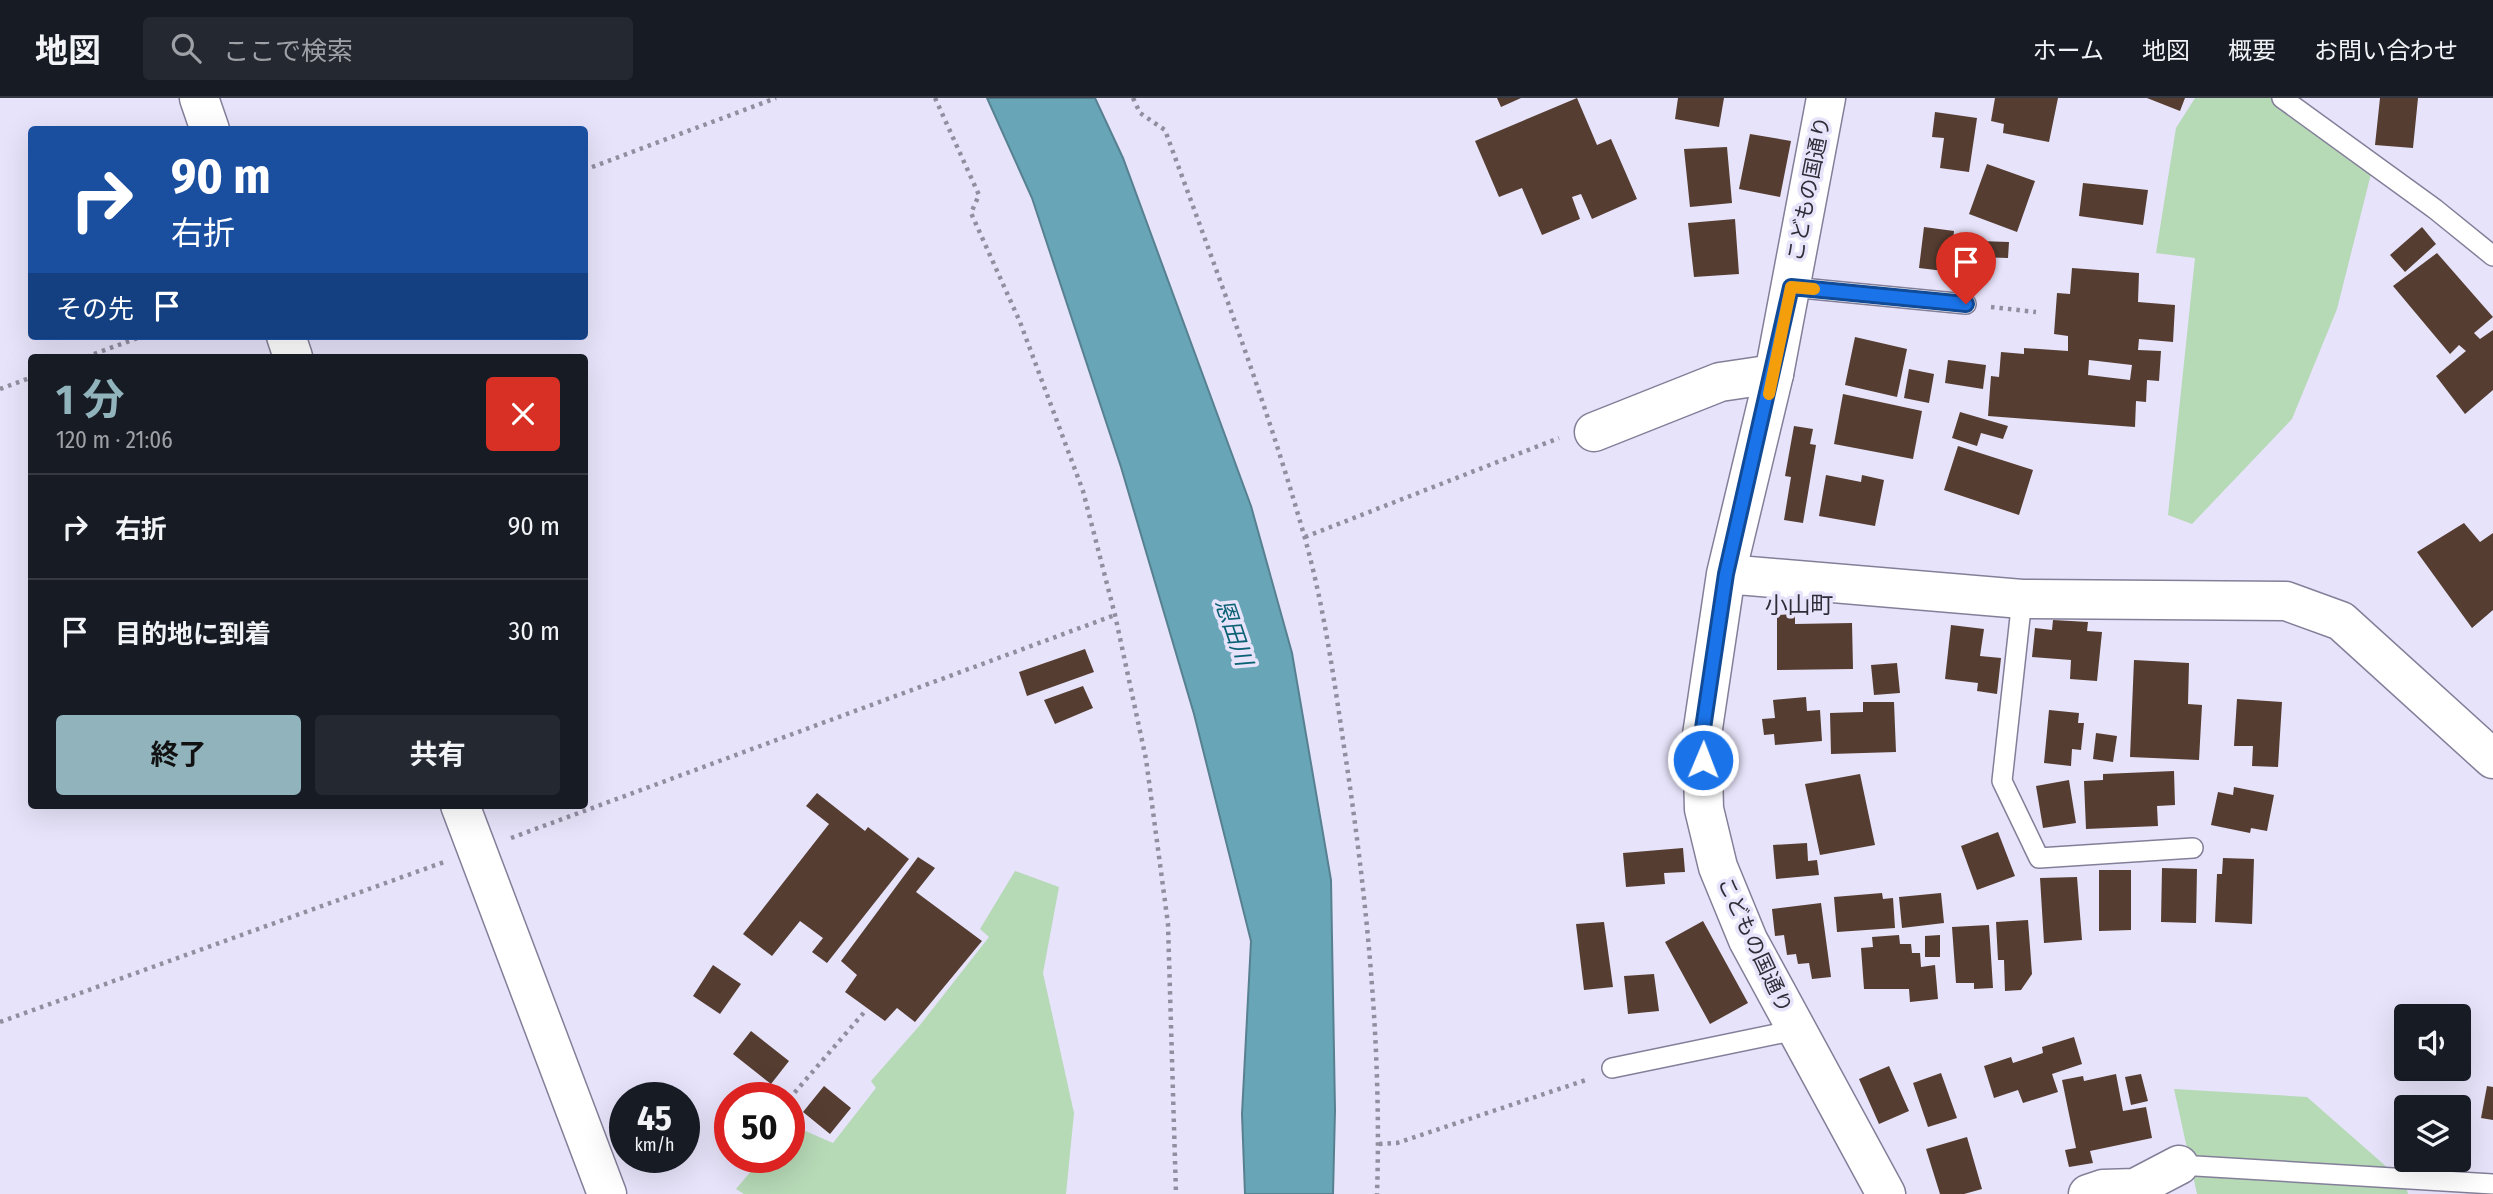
<!DOCTYPE html>
<html lang="ja">
<meta charset="utf-8">
<style>
:root{--surface:#171b24;--page:#242831;--text:#f1f3f6;--muted:#9ea1a6;--line:#363941;--accent:#91b3bb}
body{margin:0;font-family:"Fira Sans Condensed","Noto Sans JP",sans-serif;background:var(--page);color:var(--text);height:100vh;display:flex;flex-direction:column;font-size:26px;white-space:nowrap}
*{box-sizing:border-box;margin:0}
p{font-size:23px;color:var(--muted)}
.icon{flex:none;width:38px;height:38px;fill:none;stroke:currentColor;stroke-width:2;stroke-linecap:round;stroke-linejoin:round}
.map{position:relative;flex:1;overflow:hidden}
.panel{position:absolute;left:28px;top:256px;width:560px;height:455px;display:flex;flex-direction:column;background:var(--surface);border-radius:7px;box-shadow:0 7px 28px #0002}
.panel>*{flex:none}
.banner{position:absolute;left:28px;top:28px;width:560px;height:214px;border-radius:7px;box-shadow:0 7px 28px #0002;background:#1a4fa0;color:#fff;overflow:hidden}
.fabs{position:absolute;left:2394px;top:906px;display:grid;gap:14px}
.fabs a{display:grid;place-items:center;width:77px;height:77px;border-radius:7px;background:var(--surface);box-shadow:0 7px 28px #0002;font-size:35px}
.speed{position:absolute;left:609px;top:984px;display:flex;gap:14px;font-size:35px;font-weight:700;text-align:center}
.speed>*{display:grid;place-content:center;width:91px;height:91px;border-radius:50%;background:var(--surface);box-shadow:0 7px 28px #0002;line-height:1}
.speed small{font-size:18px;font-weight:400}
.speed .limit{border:10px solid #d22;background:#fff;color:#111}
.pin{position:absolute;display:grid;place-items:center;width:60px;height:60px;color:#fff;margin:-72px -30px;border-radius:50% 50% 50% 0;rotate:-45deg;box-shadow:0 0 7px #0007}
.pin .icon{rotate:45deg}
.me{position:absolute;width:77px;margin:-38px;rotate:1deg;stroke-linejoin:round;filter:drop-shadow(0 0 5px #0008)}
.turn{display:flex;align-items:center;gap:24px;height:147px;padding:0 28px;font-size:32px}
.turn .icon{width:91px;height:91px;stroke-width:2.5}
.turn b{display:block;font-size:49px;line-height:60px}
.then{display:flex;align-items:center;height:66px;padding:0 28px;background:#0003;gap:14px;font-size:26px}
.round{display:grid;place-items:center;flex:none;width:74px;height:74px;border-radius:7px;background:var(--page)}
.overview{display:flex;align-items:center;justify-content:space-between;height:119px;padding:0 28px}
h1{font-size:42px;font-weight:700;line-height:52px;color:var(--accent)}
.primary-button{display:flex;gap:14px;margin-top:auto;padding:14px 28px}
.primary-button a{flex:1;height:80px;border-radius:7px;background:var(--accent);color:#111;font-size:28px;font-weight:700;line-height:80px;text-align:center}
.primary-button a+a{background:var(--page);color:var(--text)}
ul{padding:0;list-style:none}
li{display:flex;align-items:center;gap:21px;height:105px;padding:0 28px;border-top:2px solid var(--line)}
li div{flex:1}
li b{display:block;font-size:26px}
li em{font-style:normal}
header{display:flex;align-items:center;gap:42px;box-sizing:border-box;height:98px;padding:0 35px;background:var(--surface);border-bottom:2px solid var(--line)}
header strong{font-size:33px}
nav{display:flex;gap:38px;margin-inline-start:auto;font-size:24px}
.search{width:490px;height:63px;background:var(--page);display:flex;align-items:center;gap:18px;box-sizing:border-box;padding:0 24px;border-radius:7px;color:var(--muted);font-size:26px}
.map>svg:first-child{display:block}
.green{fill:#b6d9b6}
.water{fill:#68a5b7;stroke:#578191;stroke-width:2}
.building{fill:#553d31;fill-rule:evenodd}
.lines{fill:none;stroke-linecap:round;stroke-linejoin:round}
.lane-casing{stroke:#847f99;stroke-width:22}
.street-casing{stroke:#847f99;stroke-width:41}
.secondary-casing{stroke:#847f99;stroke-width:41}
.path{stroke:#918ea0;stroke-width:4.5;stroke-dasharray:3.5 5;stroke-linecap:butt}
.lane{stroke:#fff;stroke-width:19}
.street{stroke:#fff;stroke-width:38}
.secondary{stroke:#fff;stroke-width:38}
.route-casing{stroke:#114b97;stroke-width:18}
.route{stroke:#1a73e8;stroke-width:12}
.slow{stroke:#f59e0b;stroke-width:12}
.labels{text-anchor:middle;stroke-width:7;stroke-linejoin:round;paint-order:stroke}
.street-label{font-size:21px;fill:#2f2d38;stroke:#e7e3fa}
.neighbourhood-label{font-size:23px;fill:#2f2d38;stroke:#e7e3fa}
.water-label{font-size:23px;font-style:italic;fill:#0b6174;stroke:#e7e3fa}
</style>
<header>
<strong>地図</strong>
<div class="search"><svg class="icon" aria-label="search" viewBox="0 0 24 24"><circle cx="10" cy="10" r="6"/><path d="M15 15l6 6"/></svg>ここで検索</div>
<nav><a>ホーム</a><a>地図</a><a>概要</a><a>お問い合わせ</a></nav>
</header>
<div class="map">
<svg width="2493" height="1096" viewBox="0 0 2493 1096">
<rect width="100%" height="100%" fill="#e7e3fa"/>
<path class="green" d="M2195,0H2278L2373,68L2337,211L2292,321L2192,426L2168,417L2195,160L2156,155L2176,30Z
M1015,773L1059,789L1043,875L1074,1015L1066,1096H744L736,1091L763,1059H789V1026L833,1045L876,990L871,983L920,927L989,839L980,831Z
M2174,991L2307,999L2405,1085L2408,1096H2197Z"/>
<path class="water" d="M987,0H1095L1123,60L1251,408L1292,555L1331,782L1335,1012L1333,1096H1245L1242,1016L1251,843L1194,616L1121,369L1032,100Z"/>
<path class="building" d="M1497,0H1521L1501,9Z
M1577,0L1597,47L1611,41L1637,101L1592,121L1581,96L1572,99L1580,121L1542,137L1522,90L1499,99L1475,43Z
M1678,0H1724L1719,29L1675,21Z
M1995,0H2058L2049,44L2003,35L2004,26L1991,23Z
M2147,0H2185L2180,13Z
M2380,0H2418L2413,50L2375,47Z
M1935,14L1977,20L1969,74L1940,70L1944,40L1932,39Z
M1750,36L1791,43L1780,99L1739,91Z
M1727,49L1732,105L1690,109L1684,51Z
M1987,66L2035,83L2017,134L1969,116Z
M2083,85L2148,92L2143,127L2079,118Z
M1735,121L1739,176L1694,179L1688,125Z
M1924,129L1954,133L1953,142L1965,143L1961,175L1919,170Z
M2422,129L2436,146L2405,174L2390,157Z
M1979,143L2009,144L2008,160L1978,159Z
M2437,155L2493,219L2474,235L2480,241L2493,232V292L2465,316L2436,278L2466,253L2459,247L2450,256L2393,188Z
M2072,170L2139,175L2138,204L2175,207L2173,244L2139,241L2138,252L2161,253L2159,283L2147,282L2146,304L2136,303L2135,329L1988,318L1991,278L1999,279L2001,254L2024,256V250L2068,253V238L2054,236L2057,195L2070,196ZM2089,262L2132,267L2130,282L2088,277Z
M1855,239L1907,251L1897,299L1845,287Z
M1948,262L1986,267L1983,291L1945,285Z
M1909,271L1934,276L1929,305L1904,300Z
M1843,296L1922,313L1913,361L1834,346Z
M1960,314L2008,328L2003,341L1981,335L1977,348L1952,340Z
M1794,328L1813,331L1810,346L1816,347L1803,425L1784,422L1791,379L1785,378Z
M1958,348L2033,372L2019,417L1944,392Z
M1826,377L1861,384L1862,377L1884,382L1875,428L1819,418Z
M2464,425L2480,444L2493,435V512L2472,530L2417,454Z
M1795,516V526L1852,525L1853,571L1777,572V517Z
M2053,522L2088,524L2087,533L2102,534L2097,583L2070,581L2071,562L2032,559L2035,530L2052,532Z
M1951,527L1984,531L1980,558L2001,560L1997,596L1977,593L1978,585L1945,581Z
M1085,551L1094,574L1027,598L1019,574Z
M2134,562L2189,565L2188,606L2202,607L2199,662L2130,659Z
M1897,565L1900,595L1874,597L1871,567Z
M1083,588L1093,610L1055,626L1044,602Z
M1806,599L1807,613L1820,612L1822,643L1775,647L1774,636L1764,637L1762,621L1775,620L1773,602Z
M2237,601L2282,604L2278,669L2252,668L2253,648H2234Z
M1863,604H1894L1896,654L1831,656L1830,615L1863,614Z
M2049,612L2079,615L2078,625H2084L2081,652L2072,651L2071,668L2044,665Z
M2096,635L2117,638L2113,664L2093,661Z
M2174,673L2175,707L2157,708L2158,728L2086,731L2084,683L2103,682V676Z
M1860,676L1875,747L1820,757L1805,686Z
M2069,682L2076,725L2043,730L2036,688Z
M2234,689L2274,697L2267,733L2251,730L2250,735L2211,727L2218,694L2233,697Z
M817,695L865,733L868,729L909,761L827,865L812,854L823,840L800,823L772,858L743,836L829,726L806,708Z
M1998,734L2015,778L1977,792L1961,748Z
M1807,745L1808,763L1817,762L1819,777L1776,781L1773,747Z
M1683,750L1685,774L1664,775L1665,786L1626,789L1623,755Z
M918,759L935,770L916,794L982,843L915,924L897,910L885,923L845,894L857,877L841,863Z
M2223,760L2254,761L2252,826L2215,824L2217,776H2222Z
M2162,770L2197,771L2196,825L2161,824Z
M2099,772H2131V832L2099,833Z
M2077,779L2082,842L2044,845L2040,780Z
M1882,795L1883,801L1893,800L1895,830L1837,834L1834,799Z
M1941,795L1944,825L1902,830L1899,799Z
M1821,805L1831,879L1812,881L1809,865L1798,866L1796,856L1787,857L1784,837L1775,838L1772,811Z
M2028,822L2032,876L2021,892L2005,893L2004,862H1998L1996,824Z
M1703,823L1748,905L1710,926L1665,844Z
M1604,824L1613,889L1584,892L1576,826Z
M1989,827L1993,890L1974,891V885H1956L1952,829Z
M1899,837L1900,846H1911L1912,855H1920L1921,869L1935,867L1938,901L1910,904L1909,891H1864L1861,850L1873,849L1872,839Z
M1940,837V859H1925V838Z
M713,867L741,886L720,916L693,898Z
M1654,876L1659,913L1628,916L1624,878Z
M751,933L789,963L771,986L733,956Z
M2074,939L2082,966L2052,976L2058,994L2023,1005L2018,992L1994,1000L1984,968L2011,959L2013,965L2043,955L2042,949Z
M1889,968L1909,1013L1879,1026L1859,981Z
M1941,975L1957,1020L1928,1029L1913,985Z
M2116,976L2123,1013L2146,1009L2152,1040L2090,1053L2093,1065L2069,1069L2065,1052L2076,1050L2062,982L2083,978L2084,983Z
M2141,976L2148,1003L2131,1007L2125,979Z
M824,988L851,1010L830,1036L803,1014Z
M2487,988L2493,989V1022L2481,1020Z
M1967,1039L1982,1091L1964,1096H1940L1926,1051Z"/>
<g class="lines">
<defs>
<path id="lane" d="M2282,0L2435,111L2493,158
M1791,189L1966,206
M2022,501L2002,683L2039,760L2193,750
M1612,970L1796,932
M2179,1067L2493,1086"/>
<path id="street" d="M199,0L210,32
M286,238L293,259
M1594,334L1720,284L1774,276
M460,707L607,1096
M2088,1096L2103,1091L2135,1090L2179,1067"/>
<path id="secondary" d="M1826,0L1774,276L1726,476L1702,637L1704,711L1718,769L1748,842L1886,1096
M1726,476L2022,501L2286,503L2341,523L2493,661"/>
</defs>
<use href="#lane" class="lane-casing"/>
<use href="#street" class="street-casing"/>
<use href="#secondary" class="secondary-casing"/>
<path class="path" d="M935,0L979,97L971,115L1020,224L1083,393L1115,517L1146,661L1168,826L1176,1096
M1133,0L1140,15L1165,32C1214,166 1265,300 1304,437C1323,504 1333,574 1343,642C1366,791 1382,945 1377,1096
M584,72L776,0
M1991,209L2036,214
M86,259L143,238
M0,291L32,279
M1305,439L1559,340
M511,740L1115,517
M0,924L444,764
M789,1001L867,911
M1379,1046L1397,1045L1589,981"/>
<use href="#lane" class="lane"/>
<use href="#street" class="street"/>
<use href="#secondary" class="secondary"/>
</g>
<g class="lines">
<defs>
<path id="route" d="M1703,662L1702,637L1726,476L1791,189L1966,206"/>
</defs>
<use href="#route" class="route-casing"/>
<use href="#route" class="route"/>
<path class="slow" d="M1769,296L1791,189L1814,191"/>
</g>
<g class="labels">
<g class="street-label">
<text transform="translate(1809 91) rotate(-79)" y="7">こどもの国通り</text>
<text transform="translate(1755 847) rotate(65)" y="7">こどもの国通り</text>
</g>
<g class="neighbourhood-label">
<text x="1799" y="515">小山町</text>
</g>
<g class="water-label">
<text transform="translate(1234 534) rotate(71)" y="8">恩田川</text>
</g>
</g>
</svg>
<div class="fabs">
<a><svg class="icon" aria-label="sound" viewBox="0 0 24 24"><path d="M4 9h4l5-4v14l-5-4H4zM17 9q2 3 0 6"/></svg></a>
<a><svg class="icon" aria-label="layers" viewBox="0 0 24 24"><path d="M12 4l9 5-9 5-9-5zM3 14l9 5 9-5"/></svg></a>
</div>
<div class="speed"><div>45<small>km/h</small></div><div class="limit">50</div></div>
<div class="pin" style="left:1966px;top:206px;background:#d93025"><svg class="icon" aria-label="arrive" viewBox="0 0 24 24"><path d="M6 21V4h12l-3 4 3 4H6"/></svg></div>
<svg class="me" style="left:1703px;top:662px" viewBox="-20 -20 40 40"><circle r="17" fill="#1a73e8" stroke="#fff" stroke-width="3"/><path d="M0-11L8 9 0 5-8 9z" fill="#fff"/></svg>
<div class="banner">
<div class="turn"><svg class="icon" aria-label="right" viewBox="0 0 24 24"><path d="M7 20v-9h11M14 6l5 5-5 5"/></svg><div><b>90 m</b>右折</div></div>
<div class="then">その先<svg class="icon" aria-label="arrive" viewBox="0 0 24 24"><path d="M6 21V4h12l-3 4 3 4H6"/></svg></div>
</div>
<section class="panel">
<div class="overview"><div><h1>1 分</h1><p>120 m · 21:06</p></div><a class="round" style="background:#d93025;color:#fff"><svg class="icon" aria-label="close" viewBox="0 0 24 24"><path d="M6 6l12 12M18 6L6 18"/></svg></a></div>
<ul>
<li><svg class="icon" aria-label="right" viewBox="0 0 24 24"><path d="M7 20v-9h11M14 6l5 5-5 5"/></svg><div><b>右折</b></div><em>90 m</em></li>
<li><svg class="icon" aria-label="arrive" viewBox="0 0 24 24"><path d="M6 21V4h12l-3 4 3 4H6"/></svg><div><b>目的地に到着</b></div><em>30 m</em></li>
</ul>
<div class="primary-button"><a>終了</a><a>共有</a></div>
</section>
</div>
